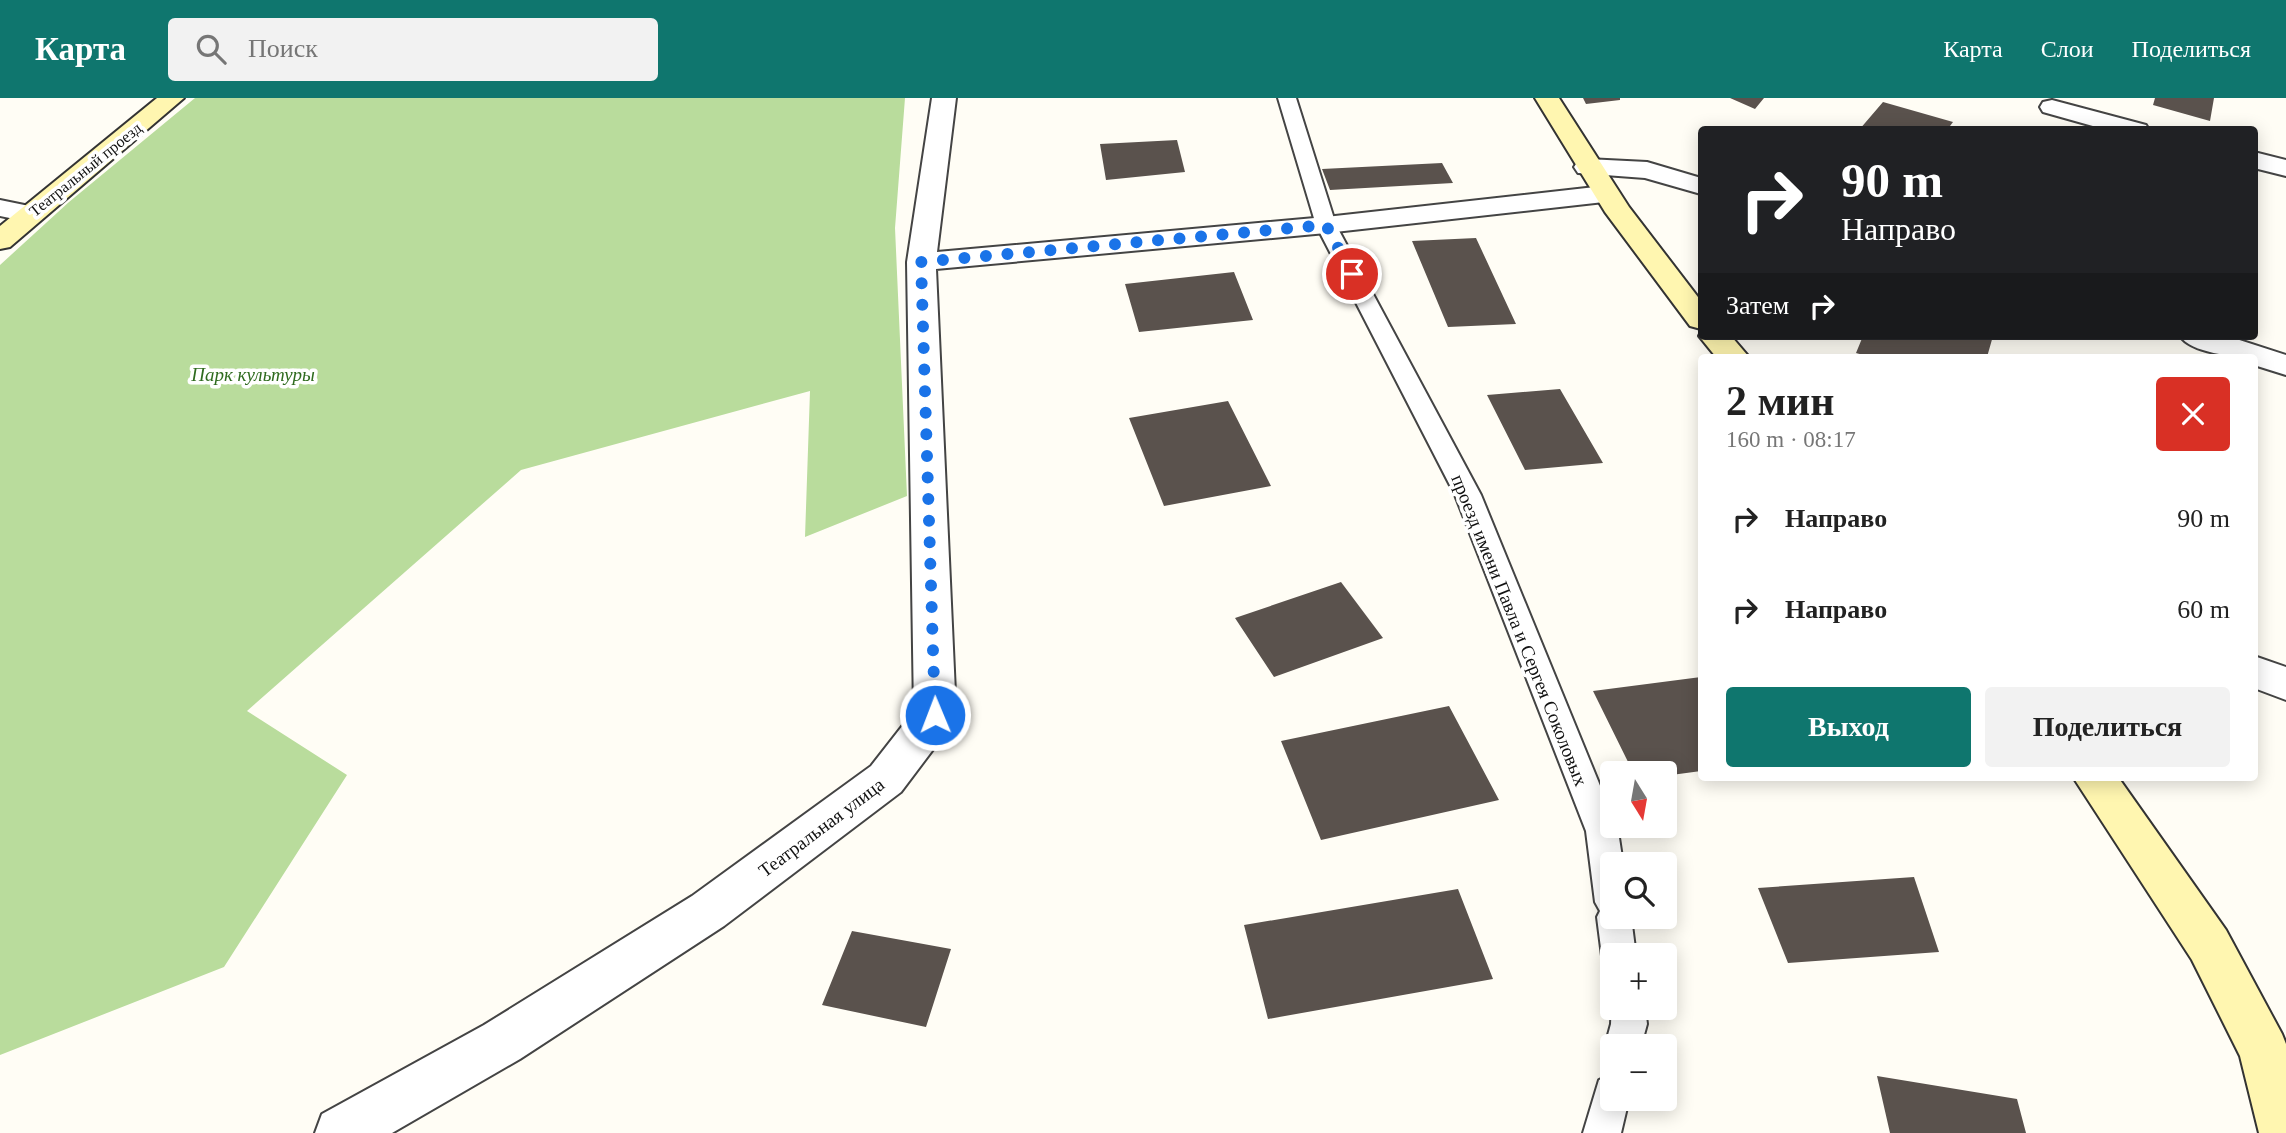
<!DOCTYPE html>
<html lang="ru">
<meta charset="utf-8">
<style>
:root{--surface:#fff;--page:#f2f2f2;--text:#222;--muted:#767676;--accent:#0f766e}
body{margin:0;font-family:Georgia,serif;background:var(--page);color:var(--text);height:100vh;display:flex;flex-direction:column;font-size:26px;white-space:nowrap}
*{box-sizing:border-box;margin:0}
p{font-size:23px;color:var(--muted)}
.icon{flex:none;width:38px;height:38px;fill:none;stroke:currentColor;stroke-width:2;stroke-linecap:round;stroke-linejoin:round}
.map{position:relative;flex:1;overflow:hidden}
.details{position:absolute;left:1698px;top:256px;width:560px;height:427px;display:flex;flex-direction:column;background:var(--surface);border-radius:7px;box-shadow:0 4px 18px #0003}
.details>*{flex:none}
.hud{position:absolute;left:1698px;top:28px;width:560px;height:214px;border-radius:7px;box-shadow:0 4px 18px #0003;background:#202124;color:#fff;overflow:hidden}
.needle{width:46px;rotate:169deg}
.buttons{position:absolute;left:1600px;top:663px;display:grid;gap:14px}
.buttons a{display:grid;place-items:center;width:77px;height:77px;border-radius:7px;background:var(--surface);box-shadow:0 4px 18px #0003;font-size:35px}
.pin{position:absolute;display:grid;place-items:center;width:60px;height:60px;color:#fff;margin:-30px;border:4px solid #fff;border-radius:50%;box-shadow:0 2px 7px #0007}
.me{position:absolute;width:77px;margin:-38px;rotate:359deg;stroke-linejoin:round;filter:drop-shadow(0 0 5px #0008)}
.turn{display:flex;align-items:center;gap:24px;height:147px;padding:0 28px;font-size:32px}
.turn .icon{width:91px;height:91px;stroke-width:2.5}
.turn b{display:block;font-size:49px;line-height:60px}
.then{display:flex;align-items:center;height:66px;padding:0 28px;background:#0003;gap:14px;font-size:26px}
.round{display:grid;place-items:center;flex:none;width:74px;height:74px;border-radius:7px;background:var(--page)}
.overview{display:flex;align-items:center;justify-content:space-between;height:119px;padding:0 28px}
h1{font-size:42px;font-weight:600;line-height:52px}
.primary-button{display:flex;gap:14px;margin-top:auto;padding:14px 28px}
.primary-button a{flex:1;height:80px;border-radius:7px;background:var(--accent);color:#fff;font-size:28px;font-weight:600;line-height:80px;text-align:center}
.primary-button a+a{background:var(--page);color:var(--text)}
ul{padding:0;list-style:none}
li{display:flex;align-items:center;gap:21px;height:91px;padding:0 28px}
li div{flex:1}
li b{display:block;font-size:26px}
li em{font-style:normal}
header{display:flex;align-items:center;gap:42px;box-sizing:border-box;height:98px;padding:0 35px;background:var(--accent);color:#fff}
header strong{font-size:33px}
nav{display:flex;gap:38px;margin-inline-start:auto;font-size:24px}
.search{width:490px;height:63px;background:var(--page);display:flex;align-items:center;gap:18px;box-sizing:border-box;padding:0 24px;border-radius:7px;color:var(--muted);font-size:26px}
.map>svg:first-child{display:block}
.forest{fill:#b9dc9c}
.building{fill:#5a524d}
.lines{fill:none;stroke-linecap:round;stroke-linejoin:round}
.lane-casing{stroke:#444;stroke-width:4}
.street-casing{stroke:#444;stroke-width:4}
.secondary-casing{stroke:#333;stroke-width:4}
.lane{fill:#fff;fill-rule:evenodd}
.street{fill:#fff;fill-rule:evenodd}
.secondary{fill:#fff6b0;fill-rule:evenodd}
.route{stroke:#1a73e8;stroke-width:12;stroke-dasharray:0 21.6}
.labels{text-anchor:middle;stroke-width:7;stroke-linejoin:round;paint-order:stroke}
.far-street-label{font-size:16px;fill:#111;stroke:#fff}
.park-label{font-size:19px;font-style:italic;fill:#2f6b1f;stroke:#fff}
.street-label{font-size:19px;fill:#111;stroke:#fff}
</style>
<header>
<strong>Карта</strong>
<div class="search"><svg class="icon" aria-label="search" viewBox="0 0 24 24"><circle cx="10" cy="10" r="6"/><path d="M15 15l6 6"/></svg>Поиск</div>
<nav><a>Карта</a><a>Слои</a><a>Поделиться</a></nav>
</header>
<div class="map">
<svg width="2286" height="1035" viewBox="0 0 2286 1035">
<rect width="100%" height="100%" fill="#fffdf5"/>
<path class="forest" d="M195,0H905L895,130L907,398L805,439L810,293L521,372L247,613L347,677L224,869L0,957V167L69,104Z"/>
<path class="building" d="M1583,0H1620V2L1586,6Z
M1730,0H1764L1755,11Z
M2155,0H2214L2210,23L2153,7Z
M1883,4L1953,24L1947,32H1859Z
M1177,42L1185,74L1106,82L1100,46Z
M1442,65L1453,85L1330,92L1322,71Z
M1476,140L1516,226L1448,229L1412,143Z
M1234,174L1253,222L1139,234L1125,186Z
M1863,238H1993L1987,259H1870L1856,255Z
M1560,291L1603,365L1525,372L1487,297Z
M1228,303L1271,388L1164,408L1129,320Z
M1341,484L1383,540L1274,579L1235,520Z
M1701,579V673L1664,678V676H1634L1593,593Z
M1449,608L1499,702L1321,742L1281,643Z
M1914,779L1939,854L1788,865L1758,790Z
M1458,791L1493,881L1268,921L1244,827Z
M852,833L951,851L926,929L822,907Z
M1877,978L2017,1001L2026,1035H1890Z"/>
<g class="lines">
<defs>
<path id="lane" d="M1278,0H1296L1336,127L1481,397L1612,717V728H1616L1618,733L1623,766H1612V819H1631L1636,858H1612V871L1607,869L1602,858L1597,819L1600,813L1595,804L1586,733L1455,397L1316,127Z
M1612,904V910H1645L1647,926L1641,948H1612V961L1605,948L1611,926Z
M1612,976V1001H1629L1621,1035H1583L1599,982Z"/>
<path id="street" d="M932,0H956L937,154L1326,119L1604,88L1614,90L1618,96L1614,102L1604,104L1326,135L936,171L956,617L950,629L901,694L724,828L520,961L392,1035H315L322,1016L484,927L692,798L871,668L914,613L907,164Z
M2052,2L2146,27L2149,32H2107L2043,14L2040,9L2043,4Z
M2254,54L2286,62V78L2254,70Z
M1587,61L1647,64L1701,80V96L1645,80L1578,75L1574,69L1578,63Z
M0,102L39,110L43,116L39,122L29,124L0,118Z
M2180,238H2227L2286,257V277L2254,267V259C2234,259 2191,255 2180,238Z
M2254,558L2286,569V602L2254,590Z"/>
<path id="secondary" d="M157,0H184L10,149L0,151V128Z
M1535,0H1559L1629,109L1701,203V231L1690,228L1605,114Z
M1701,234V238H1731L1749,259H1716L1699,238Z
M2073,679H2118L2226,832L2282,936L2286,946V1035H2259L2240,958L2192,862Z"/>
</defs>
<use href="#lane" class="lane-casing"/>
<use href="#street" class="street-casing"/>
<use href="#secondary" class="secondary-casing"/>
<use href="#lane" class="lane"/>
<use href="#street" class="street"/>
<use href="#secondary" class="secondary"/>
</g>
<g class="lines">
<path class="route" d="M935,617L921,164L1326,127L1352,176"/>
</g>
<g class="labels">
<g class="far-street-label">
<text transform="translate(85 71) rotate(-39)" y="6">Театральный проезд</text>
</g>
<g class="park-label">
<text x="253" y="283">Парк культуры</text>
</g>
<g class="street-label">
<text transform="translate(1520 532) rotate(68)" y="7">проезд имени Павла и Сергея Соколовых</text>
<text transform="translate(821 729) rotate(-37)" y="7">Театральная улица</text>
</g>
</g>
</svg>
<div class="buttons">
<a><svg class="needle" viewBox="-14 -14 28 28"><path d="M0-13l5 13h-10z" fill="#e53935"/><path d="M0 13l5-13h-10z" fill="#767676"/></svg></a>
<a><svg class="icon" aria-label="search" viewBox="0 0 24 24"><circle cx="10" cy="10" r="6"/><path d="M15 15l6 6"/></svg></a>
<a>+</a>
<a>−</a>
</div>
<div class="pin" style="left:1352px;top:176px;background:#d93025"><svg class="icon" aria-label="arrive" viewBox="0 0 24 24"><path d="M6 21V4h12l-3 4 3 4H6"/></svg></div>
<svg class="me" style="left:935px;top:617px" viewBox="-20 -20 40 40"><circle r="17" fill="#1a73e8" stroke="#fff" stroke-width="3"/><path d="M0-11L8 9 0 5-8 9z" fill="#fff"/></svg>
<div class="hud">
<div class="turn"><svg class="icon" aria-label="right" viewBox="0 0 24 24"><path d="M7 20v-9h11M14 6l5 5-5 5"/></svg><div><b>90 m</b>Направо</div></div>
<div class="then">Затем<svg class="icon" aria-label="right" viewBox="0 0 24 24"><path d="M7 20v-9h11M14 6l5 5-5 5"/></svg></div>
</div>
<section class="details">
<div class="overview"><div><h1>2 мин</h1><p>160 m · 08:17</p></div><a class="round" style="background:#d93025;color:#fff"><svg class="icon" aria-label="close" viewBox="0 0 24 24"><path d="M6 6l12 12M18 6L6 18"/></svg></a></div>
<ul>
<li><svg class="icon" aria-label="right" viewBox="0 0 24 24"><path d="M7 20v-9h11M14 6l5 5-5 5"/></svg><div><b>Направо</b></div><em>90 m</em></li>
<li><svg class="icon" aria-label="right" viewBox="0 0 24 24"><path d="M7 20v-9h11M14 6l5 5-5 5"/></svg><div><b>Направо</b></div><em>60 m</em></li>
</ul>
<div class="primary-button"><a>Выход</a><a>Поделиться</a></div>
</section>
</div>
